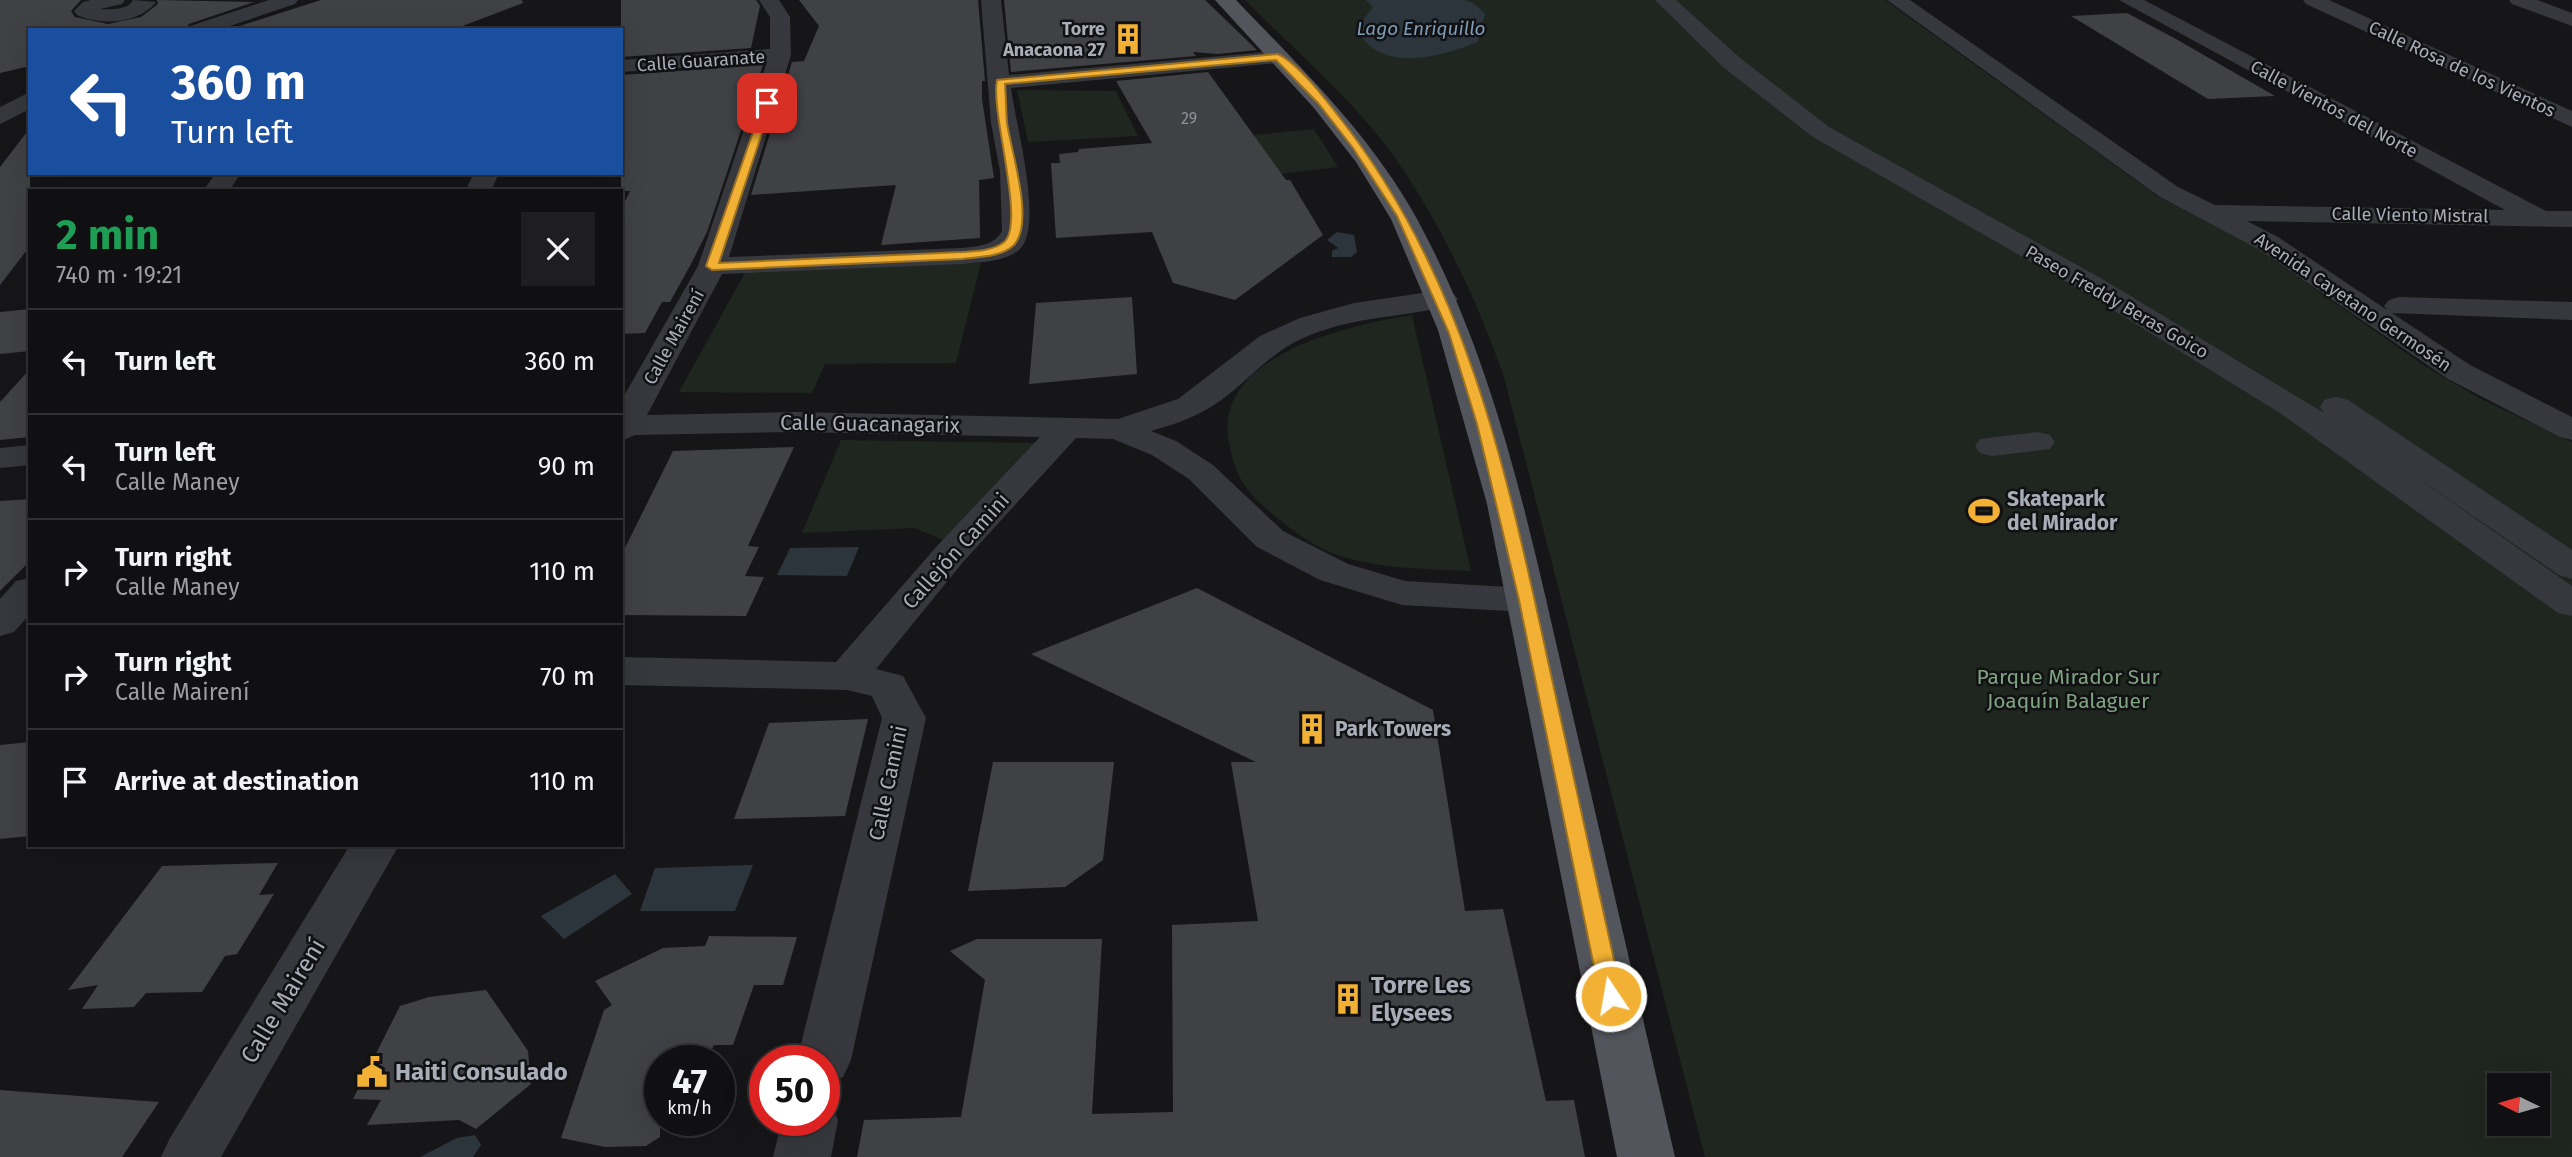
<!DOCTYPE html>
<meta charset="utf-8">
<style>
:root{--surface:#101012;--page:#1e1e20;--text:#f1f3f6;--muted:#9c9d9f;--line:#303032}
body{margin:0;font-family:"Fira Sans",sans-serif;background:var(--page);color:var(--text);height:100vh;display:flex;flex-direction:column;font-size:26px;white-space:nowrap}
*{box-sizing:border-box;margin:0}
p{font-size:23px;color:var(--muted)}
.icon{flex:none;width:38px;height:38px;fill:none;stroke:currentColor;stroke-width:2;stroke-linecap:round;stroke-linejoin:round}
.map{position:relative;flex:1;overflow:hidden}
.details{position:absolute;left:28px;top:189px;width:595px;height:658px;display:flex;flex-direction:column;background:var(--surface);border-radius:0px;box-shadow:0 7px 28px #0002,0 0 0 2px var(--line)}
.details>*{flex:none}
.guide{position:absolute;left:28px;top:28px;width:595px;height:147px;border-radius:0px;box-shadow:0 7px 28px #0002,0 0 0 2px var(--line);background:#1a4fa0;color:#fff;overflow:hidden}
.needle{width:46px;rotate:275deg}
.tools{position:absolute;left:2487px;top:1073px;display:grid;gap:14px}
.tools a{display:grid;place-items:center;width:63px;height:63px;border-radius:0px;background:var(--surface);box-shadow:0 7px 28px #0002,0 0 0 2px var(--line);font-size:35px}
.speed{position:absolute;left:644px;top:1045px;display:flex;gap:14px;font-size:35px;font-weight:700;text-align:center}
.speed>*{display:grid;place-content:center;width:91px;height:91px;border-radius:50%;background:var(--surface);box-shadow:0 7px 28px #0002,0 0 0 2px var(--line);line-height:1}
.speed small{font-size:18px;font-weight:400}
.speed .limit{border:10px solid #d22;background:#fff;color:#111}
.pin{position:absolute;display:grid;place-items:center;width:60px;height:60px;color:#fff;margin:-30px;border-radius:14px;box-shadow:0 4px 10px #0006}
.me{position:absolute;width:77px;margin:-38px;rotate:348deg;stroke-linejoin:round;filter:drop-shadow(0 0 5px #0008)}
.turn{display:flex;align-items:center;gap:24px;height:147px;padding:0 28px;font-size:32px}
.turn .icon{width:91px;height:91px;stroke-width:2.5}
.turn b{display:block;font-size:49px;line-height:60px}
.round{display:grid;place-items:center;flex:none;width:74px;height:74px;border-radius:0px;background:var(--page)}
.summary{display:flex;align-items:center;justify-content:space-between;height:119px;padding:0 28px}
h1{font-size:42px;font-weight:700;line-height:52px;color:#1e9e55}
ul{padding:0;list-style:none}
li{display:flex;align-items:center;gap:21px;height:105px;padding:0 28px;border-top:2px solid var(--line)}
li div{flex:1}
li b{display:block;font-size:26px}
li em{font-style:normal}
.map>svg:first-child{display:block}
.green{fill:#1e261f;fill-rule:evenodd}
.water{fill:#2c353c}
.building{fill:#404145}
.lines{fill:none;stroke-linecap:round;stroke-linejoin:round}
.minor{fill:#37383d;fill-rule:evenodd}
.major{fill:#53555c;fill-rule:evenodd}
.route{fill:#f2b134;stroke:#9d7322;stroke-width:2}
.labels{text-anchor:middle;stroke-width:5;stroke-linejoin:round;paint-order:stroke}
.far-number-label{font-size:16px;fill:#8e929b}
.far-poi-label{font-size:18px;font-weight:bold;fill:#a8adb8;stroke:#111113;text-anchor:end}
.far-street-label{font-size:18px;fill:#a8adb8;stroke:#111113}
.far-water-label{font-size:19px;font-style:italic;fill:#7f9bb3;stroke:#111113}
.street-label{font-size:21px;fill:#a8adb8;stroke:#111113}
.poi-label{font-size:21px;font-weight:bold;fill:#a8adb8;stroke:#111113;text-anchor:start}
.park-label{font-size:21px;fill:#7fa381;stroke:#111113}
.near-poi-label{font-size:24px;font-weight:bold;fill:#a8adb8;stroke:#111113;text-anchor:start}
.near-street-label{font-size:24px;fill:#a8adb8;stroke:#111113}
</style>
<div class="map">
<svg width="2572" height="1157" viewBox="0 0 2572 1157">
<rect width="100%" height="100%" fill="#161618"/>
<path class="green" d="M1245,0H1885L2159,197L2252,245L2425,366L2481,399L2572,442V1157H1705L1504,377C1476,298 1441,223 1392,154C1352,98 1294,50 1245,0ZM2499,1085H2538V1124H2499Z
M1017,90L1116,91L1138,136L1028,142Z
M1314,129L1338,167L1163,188L1144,146Z
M981,263L956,363L825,364L812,393L679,392L747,269Z
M1412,315L1471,571C1429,569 1384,569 1344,557C1312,548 1284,524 1260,503C1241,485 1234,468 1229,443C1211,355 1350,325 1412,315Z
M841,440L1042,443L943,540L915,528L802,533Z"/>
<path class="water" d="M1366,0H1464L1473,3L1485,14L1478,42C1447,54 1401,69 1371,47C1365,43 1361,35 1356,30L1373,7Z
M1337,232L1354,235L1357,252L1351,257H1332V251L1338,248L1327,240Z
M859,547L847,576L777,575L790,548Z
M753,865L735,911H640L655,868Z
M615,874L632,894L564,939L541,916Z
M475,1135L481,1145L473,1157H420L457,1138Z"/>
<path class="building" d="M0,0H81L71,11L75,17L108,24L141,17L158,4L157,0L254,2L189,24L185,30H30V66L0,73Z
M321,0H522L523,3L452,30H227Z
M621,0H756L760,6L751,48L621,57Z
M799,0H978L985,81H982V99L994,178L979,180L980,238L881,245L896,185L751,195L792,62L804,61L819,26Z
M1004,0H1205L1257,50L1218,54L1193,52L1196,56L1011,72Z
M2127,13L2176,39L2275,96L2208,99L2071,16Z
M763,65L707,232L691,264L670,302H662L645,333L621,334V210L630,191H621V75Z
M1208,72L1286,180H1290L1323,235L1235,300L1173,283L1152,232L1056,238L1051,163H1060L1059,154L1078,152L1079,149L1152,143L1116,81Z
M30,128V246L0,285V167Z
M1132,297L1137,374L1029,384L1036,303Z
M30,309V351L0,354V312Z
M30,369V437L0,440V402Z
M794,447L748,546L759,547L745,576L764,577L746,616L621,615V556L673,451Z
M30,499V561L0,591V501Z
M1197,588L1433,710L1465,911L1503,909L1546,1101L1574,1100L1585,1157H857L864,1120L961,1117L985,980L950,951L977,939H1102L1092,1114L1173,1112L1172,925L1258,921L1231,762H1256L1031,654Z
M868,719L845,816L734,819L769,723Z
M30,742V836L0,839V745Z
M993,762H1114L1103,860L1065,887L968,891Z
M278,863L259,895L274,894L237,954L225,956L202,992L146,993L134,1007L82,1009L98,985L68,990L162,866Z
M709,936L797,937L783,985H754L733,1045H714L706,1060H660V1137L646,1146L605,1147L561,1138L604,1010L612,1005L595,981L663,948L705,946Z
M486,990L528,1051L531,1084L476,1129L459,1120L367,1125L381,1100L353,1099L400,1006L429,997Z
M0,1090L159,1102L122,1157H0Z"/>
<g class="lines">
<path class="minor" d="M91,0H125L122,4L100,9C112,10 130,9 133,0L156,2C139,24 100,26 77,15L74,11L83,2Z
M269,0H298L295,4L218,30H187L190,26Z
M759,0H779L790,17L791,55L729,257L962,248C977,246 994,246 1002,231L1000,171L991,123L981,0H1001L1009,75L1278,51L1289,57L1278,63L1011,88C1015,121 1044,225 1020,249C1006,262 980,262 962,264L722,274L647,415L795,412L1118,419L1178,399L1260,336L1300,318L1354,303L1443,290L1453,293L1458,299L1453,305C1402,318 1350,316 1301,339C1269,354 1248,381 1220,401C1199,416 1176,424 1151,431L1176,441L1213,465L1283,531L1348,564L1405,581L1527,588L1541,591L1547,600L1541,609L1527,612L1402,605L1320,580L1257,547L1189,479L1152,455L1113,439L1076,438L963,562L876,669L903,676L926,718L851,1060L843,1077L824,1084V1060H797L882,718L872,696L847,690L621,685V657L836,662L937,546L1040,437L795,432L635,435L621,441V401L698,266L767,62L621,72V60L770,49V17Z
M1655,0H1676L1739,57L1829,127L2104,280L2324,413L2320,407L2324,400L2336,397L2348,400L2572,550V579L2559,575L2399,465L2572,586V616L2558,613L2280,413L2084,292L1813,137L1723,67Z
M1887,0H1910L2178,187L2215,205L2505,210L2119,0H2144L2546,211H2572V227L2247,221L2278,237L2387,310L2384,306L2389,300L2399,297L2572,302V320L2392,313L2470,365L2572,417V440L2560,437L2448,379L2258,249L2160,197Z
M2303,0H2329L2572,111V127L2306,4Z
M2509,0H2537L2572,13V26L2512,4Z
M30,92V109L0,124V107Z
M216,173H241L229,191H203Z
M474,173H499L491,191H465Z
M2038,432L2050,435L2055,442L2050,449L1992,456L1980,453L1975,446L1980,439Z
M30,445V465L0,468V448Z
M30,578V614L14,632L0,636V599L16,581Z
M350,845H399L221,1157H161L170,1138Z
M824,1100L830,1102L838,1120L831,1157H773L782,1120H824Z"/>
<path class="major" d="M1215,0H1236C1301,68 1371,135 1417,219C1495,362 1529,525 1565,682C1602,840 1638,999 1675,1157H1617L1487,504L1438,330L1391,219L1356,162L1314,108Z"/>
</g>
<path class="route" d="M1278,54C1299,64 1326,100 1340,118C1465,277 1506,468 1548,661C1573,773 1597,885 1622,996L1619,1003L1611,1006L1604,1003L1600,996L1519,600L1477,424L1449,333L1397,216L1353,148L1318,103L1276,60L1005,84C1006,97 1006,110 1007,123C1011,151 1035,222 1014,245C1002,257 978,257 962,259L712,270L706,266L764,101L772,103L719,263L962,252C975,251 993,251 1004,242C1026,223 990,112 997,80Z"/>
<defs>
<symbol id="building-bare" viewBox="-9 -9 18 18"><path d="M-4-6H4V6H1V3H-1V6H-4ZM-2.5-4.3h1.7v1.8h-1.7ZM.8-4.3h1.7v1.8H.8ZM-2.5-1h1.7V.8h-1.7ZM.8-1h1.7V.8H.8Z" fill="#f2b134" stroke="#111113" stroke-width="2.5" paint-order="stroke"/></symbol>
<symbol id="stadium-bare" viewBox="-9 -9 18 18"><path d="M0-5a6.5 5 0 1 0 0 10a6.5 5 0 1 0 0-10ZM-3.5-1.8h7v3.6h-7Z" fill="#f2b134" stroke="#111113" stroke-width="2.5" paint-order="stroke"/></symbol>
<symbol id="civic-bare" viewBox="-9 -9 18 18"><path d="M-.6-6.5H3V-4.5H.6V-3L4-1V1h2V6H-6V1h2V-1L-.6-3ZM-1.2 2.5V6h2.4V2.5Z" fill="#f2b134" stroke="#111113" stroke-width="2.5" paint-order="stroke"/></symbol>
</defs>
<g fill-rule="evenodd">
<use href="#building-bare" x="1106" y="17" width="44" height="44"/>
<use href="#stadium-bare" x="1962" y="489" width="44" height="44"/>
<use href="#building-bare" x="1290" y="707" width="44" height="44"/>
<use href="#building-bare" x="1326" y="977" width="44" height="44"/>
<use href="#civic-bare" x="350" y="1050" width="44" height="44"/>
</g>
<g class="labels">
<g class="far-number-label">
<text x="1189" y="124">29</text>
</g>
<g class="far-poi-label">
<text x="1105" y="35">Torre<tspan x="1105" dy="21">Anacaona 27</tspan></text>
</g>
<g class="far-street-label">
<text transform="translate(701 61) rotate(-4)" y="6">Calle Guaranate</text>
<text transform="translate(2462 69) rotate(25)" y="6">Calle Rosa de los Vientos</text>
<text transform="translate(2334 109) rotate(28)" y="6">Calle Vientos del Norte</text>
<text transform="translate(2410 215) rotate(1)" y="6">Calle Viento Mistral</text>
<text transform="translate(2117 302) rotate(30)" y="6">Paseo Freddy Beras Goico</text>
<text transform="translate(2353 302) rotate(34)" y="6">Avenida Cayetano Germosén</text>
<text transform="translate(674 337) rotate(-61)" y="6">Calle Mairení</text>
</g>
<g class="far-water-label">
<text x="1421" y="35">Lago Enriquillo</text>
</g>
<g class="street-label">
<text transform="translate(870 424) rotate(1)" y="7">Calle Guacanagarix</text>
<text transform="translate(956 551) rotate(-48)" y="7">Callejón Camini</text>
<text transform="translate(888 783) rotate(-78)" y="7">Calle Camini</text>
</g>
<g class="poi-label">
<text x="2007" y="506">Skatepark<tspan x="2007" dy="24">del Mirador</tspan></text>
<text x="1335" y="736">Park Towers</text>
</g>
<g class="park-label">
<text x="2068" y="684">Parque Mirador Sur<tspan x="2068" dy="24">Joaquín Balaguer</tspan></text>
</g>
<g class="near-poi-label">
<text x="1371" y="993">Torre Les<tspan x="1371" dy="28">Elysees</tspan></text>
<text x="395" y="1080">Haiti Consulado</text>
</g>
<g class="near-street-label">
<text transform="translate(283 1001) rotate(-59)" y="8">Calle Mairení</text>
</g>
</g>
</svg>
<div class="tools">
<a><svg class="needle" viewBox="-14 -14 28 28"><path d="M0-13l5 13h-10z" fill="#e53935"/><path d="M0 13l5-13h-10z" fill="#9c9d9f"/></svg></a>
</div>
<div class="speed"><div>47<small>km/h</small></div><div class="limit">50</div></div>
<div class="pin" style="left:767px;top:103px;background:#d93025"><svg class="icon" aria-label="arrive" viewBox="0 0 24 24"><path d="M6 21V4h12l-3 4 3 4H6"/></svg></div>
<svg class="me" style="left:1611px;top:996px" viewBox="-20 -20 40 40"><circle r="17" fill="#f2b134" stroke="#fff" stroke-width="3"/><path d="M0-11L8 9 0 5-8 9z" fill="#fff"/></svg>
<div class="guide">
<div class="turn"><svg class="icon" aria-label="left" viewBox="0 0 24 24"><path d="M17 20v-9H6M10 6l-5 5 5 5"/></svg><div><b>360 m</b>Turn left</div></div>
</div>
<section class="details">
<div class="summary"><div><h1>2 min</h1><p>740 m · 19:21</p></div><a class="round"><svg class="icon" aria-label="close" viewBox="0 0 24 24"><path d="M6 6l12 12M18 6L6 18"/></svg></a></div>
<ul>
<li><svg class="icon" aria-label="left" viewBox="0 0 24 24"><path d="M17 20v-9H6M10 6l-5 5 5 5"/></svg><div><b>Turn left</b></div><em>360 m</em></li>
<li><svg class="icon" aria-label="left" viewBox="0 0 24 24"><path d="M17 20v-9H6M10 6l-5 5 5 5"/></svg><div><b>Turn left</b><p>Calle Maney</p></div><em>90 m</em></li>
<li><svg class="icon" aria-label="right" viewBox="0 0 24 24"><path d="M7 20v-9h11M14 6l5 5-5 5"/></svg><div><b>Turn right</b><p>Calle Maney</p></div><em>110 m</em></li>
<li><svg class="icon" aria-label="right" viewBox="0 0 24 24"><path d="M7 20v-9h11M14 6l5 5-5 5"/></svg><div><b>Turn right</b><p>Calle Mairení</p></div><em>70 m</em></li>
<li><svg class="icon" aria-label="arrive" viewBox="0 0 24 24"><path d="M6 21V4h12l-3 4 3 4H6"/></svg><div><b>Arrive at destination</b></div><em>110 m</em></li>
</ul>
</section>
</div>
